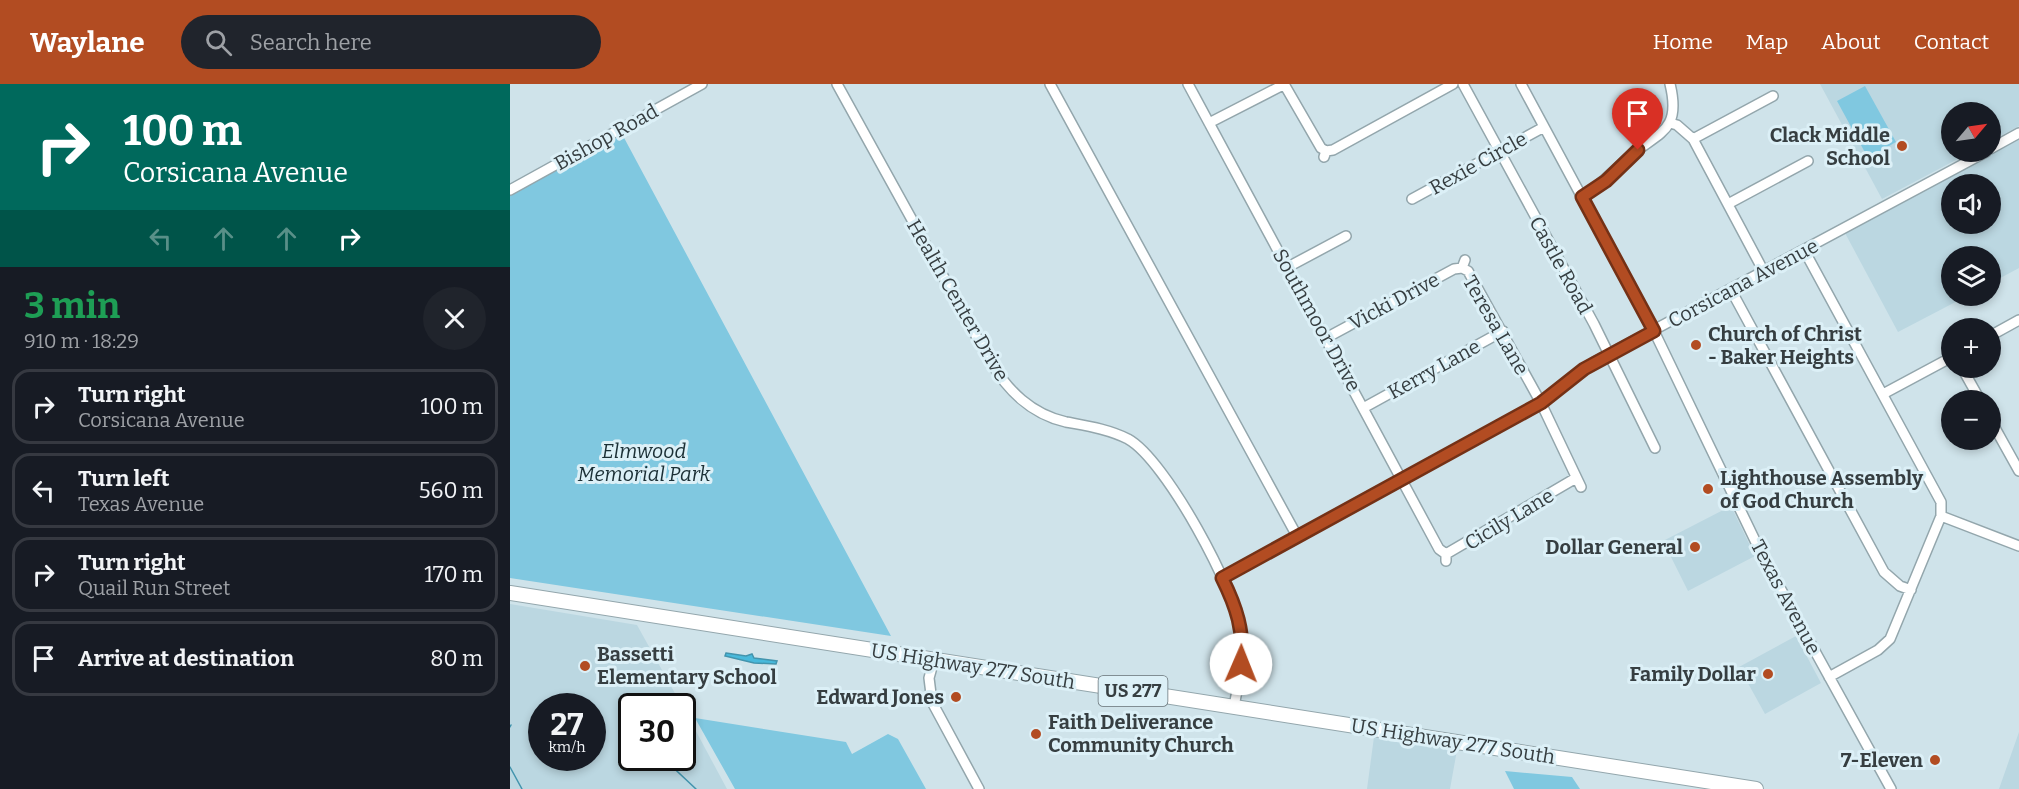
<!DOCTYPE html>
<meta charset="utf-8">
<style>
:root{--surface:#171b24;--page:#20242c;--text:#f1f3f6;--muted:#9ea1a6;--line:#363941;--accent:#b24c22}
body{margin:0;font-family:Bitter,serif;background:var(--page);color:var(--text);height:100vh;display:flex;flex-direction:column;font-size:22px;white-space:nowrap}
*{box-sizing:border-box;margin:0}
p{font-size:20px;color:var(--muted)}
.icon{flex:none;width:33px;height:33px;fill:none;stroke:currentColor;stroke-width:2;stroke-linecap:round;stroke-linejoin:round}
.map{position:relative;flex:1;overflow:hidden}
.side{display:flex;flex-direction:column;background:var(--surface);width:510px}
.side>*{flex:none}
.hud{background:#00695c;color:#fff;overflow:hidden}
.needle{width:39px;rotate:61deg}
.fabs{position:absolute;left:1431px;top:18px;display:grid;gap:12px}
.fabs a{display:grid;place-items:center;width:60px;height:60px;border-radius:50%;background:var(--surface);box-shadow:0 3px 9px #0003;font-size:30px}
.speed{position:absolute;left:18px;top:609px;display:flex;gap:12px;font-size:30px;font-weight:700;text-align:center}
.speed>*{display:grid;place-content:center;width:78px;height:78px;border-radius:50%;background:var(--surface);box-shadow:0 3px 9px #0003;line-height:1}
.speed small{font-size:15px;font-weight:400}
.speed .limit{border:3px solid #111;border-radius:9px;background:#fff;color:#111}
.pin{position:absolute;display:grid;place-items:center;width:51px;height:51px;color:#fff;margin:-62px -26px;border-radius:50% 50% 50% 0;rotate:-45deg;box-shadow:0 0 6px #0007}
.pin .icon{rotate:45deg}
.me{position:absolute;width:66px;margin:-33px;rotate:1deg;stroke-linejoin:round;filter:drop-shadow(0 0 4px #0008)}
.turn{display:flex;align-items:center;gap:21px;height:126px;padding:0 24px;font-size:27px}
.turn .icon{width:78px;height:78px;stroke-width:2.5}
.turn b{display:block;font-size:42px;line-height:51px}
.lanes{display:flex;align-items:center;height:57px;padding:0 24px;background:#0003;justify-content:center;gap:30px;direction:ltr}
.lanes .off{opacity:.35}
.round{display:grid;place-items:center;flex:none;width:63px;height:63px;border-radius:32px;background:var(--page)}
.summary{display:flex;align-items:center;justify-content:space-between;height:102px;padding:0 24px}
h1{font-size:36px;font-weight:700;line-height:45px;color:#1e9e55}
ul{padding:0;list-style:none}
li{display:flex;align-items:center;gap:18px;height:75px;margin:0 12px 9px;padding:0 12px;border:3px solid var(--line);border-radius:18px}
li div{flex:1}
li b{display:block;font-size:22px}
li em{font-style:normal}
header{display:flex;align-items:center;gap:36px;box-sizing:border-box;height:84px;padding:0 30px;background:var(--accent);color:#fff}
header strong{font-size:28px}
nav{display:flex;gap:33px;margin-inline-start:auto;font-size:21px}
.search{width:420px;height:54px;background:var(--page);display:flex;align-items:center;gap:15px;box-sizing:border-box;padding:0 21px;border-radius:33px;color:var(--muted);font-size:22px}
main{display:flex;flex:1;min-height:0}
.map>svg:first-child{display:block}
.built{fill:#bbd7e1;fill-rule:evenodd}
.green{fill:#80c8e0}
.water{fill:#48b9db;stroke:#4394ad;stroke-width:1.5}
.lines{fill:none;stroke-linecap:round;stroke-linejoin:round}
.stream{stroke:#4394ad;stroke-width:1.5}
.minor-casing{stroke:#93a6ac;stroke-width:12}
.highway-casing{stroke:#93a6ac;stroke-width:16}
.minor{stroke:#fff;stroke-width:9}
.highway{stroke:#fff;stroke-width:14}
.route-casing{stroke:#743116;stroke-width:15}
.route{stroke:#b24c22;stroke-width:10}
.poi-dot{fill:#b24c22;stroke:#dcf0f7;stroke-width:2}
.labels{text-anchor:middle;stroke-width:6;stroke-linejoin:round;paint-order:stroke}
.shield{fill:#dcf0f7;stroke:#687378;stroke-width:1.5}
.shield-label{font-size:18px;font-weight:bold;fill:#363e41}
.poi-label{font-size:20px;font-weight:bold;fill:#363e41;stroke:#dcf0f7;text-anchor:end}
.street-label{font-size:20px;fill:#363e41;stroke:#dcf0f7}
.park-label{font-size:20px;font-style:italic;fill:#1b2f35;stroke:#dcf0f7}
</style>
<header>
<strong>Waylane</strong>
<div class="search"><svg class="icon" aria-label="search" viewBox="0 0 24 24"><circle cx="10" cy="10" r="6"/><path d="M15 15l6 6"/></svg>Search here</div>
<nav><a>Home</a><a>Map</a><a>About</a><a>Contact</a></nav>
</header>
<main>
<section class="side">
<div class="hud">
<div class="turn"><svg class="icon" aria-label="right" viewBox="0 0 24 24"><path d="M7 20v-9h11M14 6l5 5-5 5"/></svg><div><b>100 m</b>Corsicana Avenue</div></div>
<div class="lanes"><svg class="icon off" aria-label="left" viewBox="0 0 24 24"><path d="M17 20v-9H6M10 6l-5 5 5 5"/></svg><svg class="icon off" aria-label="ahead" viewBox="0 0 24 24"><path d="M12 20V5M6 11l6-6 6 6"/></svg><svg class="icon off" aria-label="ahead" viewBox="0 0 24 24"><path d="M12 20V5M6 11l6-6 6 6"/></svg><svg class="icon" aria-label="right" viewBox="0 0 24 24"><path d="M7 20v-9h11M14 6l5 5-5 5"/></svg></div>
</div>
<div class="summary"><div><h1>3 min</h1><p>910 m · 18:29</p></div><a class="round"><svg class="icon" aria-label="close" viewBox="0 0 24 24"><path d="M6 6l12 12M18 6L6 18"/></svg></a></div>
<ul>
<li><svg class="icon" aria-label="right" viewBox="0 0 24 24"><path d="M7 20v-9h11M14 6l5 5-5 5"/></svg><div><b>Turn right</b><p>Corsicana Avenue</p></div><em>100 m</em></li>
<li><svg class="icon" aria-label="left" viewBox="0 0 24 24"><path d="M17 20v-9H6M10 6l-5 5 5 5"/></svg><div><b>Turn left</b><p>Texas Avenue</p></div><em>560 m</em></li>
<li><svg class="icon" aria-label="right" viewBox="0 0 24 24"><path d="M7 20v-9h11M14 6l5 5-5 5"/></svg><div><b>Turn right</b><p>Quail Run Street</p></div><em>170 m</em></li>
<li><svg class="icon" aria-label="arrive" viewBox="0 0 24 24"><path d="M6 21V4h12l-3 4 3 4H6"/></svg><div><b>Arrive at destination</b></div><em>80 m</em></li>
</ul>
</section>
<div class="map">
<svg width="1509" height="705" viewBox="0 0 1509 705">
<rect width="100%" height="100%" fill="#cfe3ea"/>
<path class="built" d="M1310,0H1509V42L1481,57L1480,28H1442V68H1461L1372,115Z
M1509,53V184L1481,199L1480,172H1442V212H1457L1388,248L1335,149ZM1442,100H1480V140H1442Z
M1221,422L1245,472L1178,507L1153,457Z
M0,520L127,541L172,622H122V674H172L173,623L217,705H0ZM32,622H82V674H32Z
M1286,552L1311,599L1255,630L1229,583Z
M1509,648V705H1489Z
M864,653L947,666L940,705H857Z"/>
<path class="green" d="M1355,2L1386,58L1358,74L1327,17Z
M112,50L381,552L0,494V112Z
M185,634L336,658L342,670L378,650L388,655L416,705H225Z
M995,687L1062,693L1070,705H1004Z"/>
<path class="water" d="M216,569L236,572L242,570L244,574L267,577L266,580L244,579L215,572Z"/>
<g class="lines">
<path class="stream" d="M0,643L1,641
M153,674L186,705
M0,683L12,705"/>
<defs>
<path id="minor" d="M327,0L480,277C498,307 521,330 556,338C577,342 598,345 618,355C656,376 726,507 732,550C735,574 728,599 724,623
M540,0L787,452
M678,0L929,465L936,470
M774,0L811,64L816,67L814,73
M953,0L1084,240L1145,364
M1011,0L1144,247L1253,473L1381,705
M699,39L775,0
M1160,39L1167,41L1183,55L1254,188
M1183,55L1263,12
M1480,65L1509,49
M816,67L823,66L943,0
M0,106L192,0
M1072,113C1090,102 1102,88 1118,74C1147,48 1172,49 1160,0
M902,115L1034,43
M1218,120L1298,77
M1294,166L1431,418V432L1509,462
M955,176L952,184L958,187L1031,319L1071,403
M778,183L836,152
M1221,206L1374,488L1390,502L1401,506
M1480,252L1509,236
M816,254L944,185L952,184
M1452,284L1470,316
M1373,310L1442,273
M855,323L993,247
M1480,335L1509,387
M936,477V470L1066,394
M712,494L1031,319L1084,278L1476,68
M424,576L419,594L422,618L469,705
M1319,593L1368,566L1380,555L1431,432"/>
<path id="highway" d="M0,509L1246,705"/>
</defs>
<use href="#minor" class="minor-casing"/>
<use href="#highway" class="highway-casing"/>
<use href="#minor" class="minor"/>
<use href="#highway" class="highway"/>
</g>
<g class="lines">
<defs>
<path id="route" d="M731,580C735,548 726,522 712,494L1031,319L1074,285L1144,247L1072,113L1096,97L1128,66"/>
</defs>
<use href="#route" class="route-casing"/>
<use href="#route" class="route"/>
</g>
<g class="poi-dot">
<circle cx="1392" cy="62" r="6"/>
<circle cx="1186" cy="261" r="6"/>
<circle cx="1198" cy="405" r="6"/>
<circle cx="1185" cy="463" r="6"/>
<circle cx="75" cy="582" r="6"/>
<circle cx="1258" cy="590" r="6"/>
<circle cx="446" cy="613" r="6"/>
<circle cx="526" cy="650" r="6"/>
<circle cx="1425" cy="676" r="6"/>
</g>
<g class="labels">
<rect class="shield" x="588.5" y="592" width="69" height="30" rx="4.5"/>
<g class="shield-label">
<text x="623" y="613">US 277</text>
</g>
<g class="poi-label">
<text x="1380" y="58">Clack Middle<tspan x="1380" dy="23">School</tspan></text>
<text x="1198" y="257" text-anchor="start">Church of Christ<tspan x="1198" dy="23">- Baker Heights</tspan></text>
<text x="1210" y="401" text-anchor="start">Lighthouse Assembly<tspan x="1210" dy="23">of God Church</tspan></text>
<text x="1173" y="470">Dollar General</text>
<text x="87" y="577" text-anchor="start">Bassetti<tspan x="87" dy="23">Elementary School</tspan></text>
<text x="1246" y="597">Family Dollar</text>
<text x="434" y="620">Edward Jones</text>
<text x="538" y="645" text-anchor="start">Faith Deliverance<tspan x="538" dy="23">Community Church</tspan></text>
<text x="1413" y="683">7-Eleven</text>
</g>
<g class="street-label">
<text transform="translate(96 53) rotate(-29)" y="7">Bishop Road</text>
<text transform="translate(968 79) rotate(-29)" y="7">Rexie Circle</text>
<text transform="translate(1051 181) rotate(61)" y="7">Castle Road</text>
<text transform="translate(1233 199) rotate(-28)" y="7">Corsicana Avenue</text>
<text transform="translate(448 216) rotate(60)" y="7">Health Center Drive</text>
<text transform="translate(884 217) rotate(-28)" y="7">Vicki Drive</text>
<text transform="translate(807 236) rotate(61)" y="7">Southmoor Drive</text>
<text transform="translate(986 241) rotate(60)" y="7">Teresa Lane</text>
<text transform="translate(924 285) rotate(-29)" y="7">Kerry Lane</text>
<text transform="translate(999 435) rotate(-31)" y="7">Cicily Lane</text>
<text transform="translate(1276 513) rotate(62)" y="7">Texas Avenue</text>
<text transform="translate(463 582) rotate(9)" y="7">US Highway 277 South</text>
<text transform="translate(943 657) rotate(9)" y="7">US Highway 277 South</text>
</g>
<g class="park-label">
<text x="134" y="374">Elmwood<tspan x="134" dy="23">Memorial Park</tspan></text>
</g>
</g>
</svg>
<div class="fabs">
<a><svg class="needle" viewBox="-14 -14 28 28"><path d="M0-13l5 13h-10z" fill="#e53935"/><path d="M0 13l5-13h-10z" fill="#9ea1a6"/></svg></a>
<a><svg class="icon" aria-label="sound" viewBox="0 0 24 24"><path d="M4 9h4l5-4v14l-5-4H4zM17 9q2 3 0 6"/></svg></a>
<a><svg class="icon" aria-label="layers" viewBox="0 0 24 24"><path d="M12 4l9 5-9 5-9-5zM3 14l9 5 9-5"/></svg></a>
<a>+</a>
<a>−</a>
</div>
<div class="speed"><div>27<small>km/h</small></div><div class="limit">30</div></div>
<div class="pin" style="left:1128px;top:66px;background:#d93025"><svg class="icon" aria-label="arrive" viewBox="0 0 24 24"><path d="M6 21V4h12l-3 4 3 4H6"/></svg></div>
<svg class="me" style="left:731px;top:580px" viewBox="-20 -20 40 40"><circle r="19" fill="#fff"/><path d="M0-13L10 11 0 6-10 11z" fill="#b24c22"/></svg>
</div>
</main>
